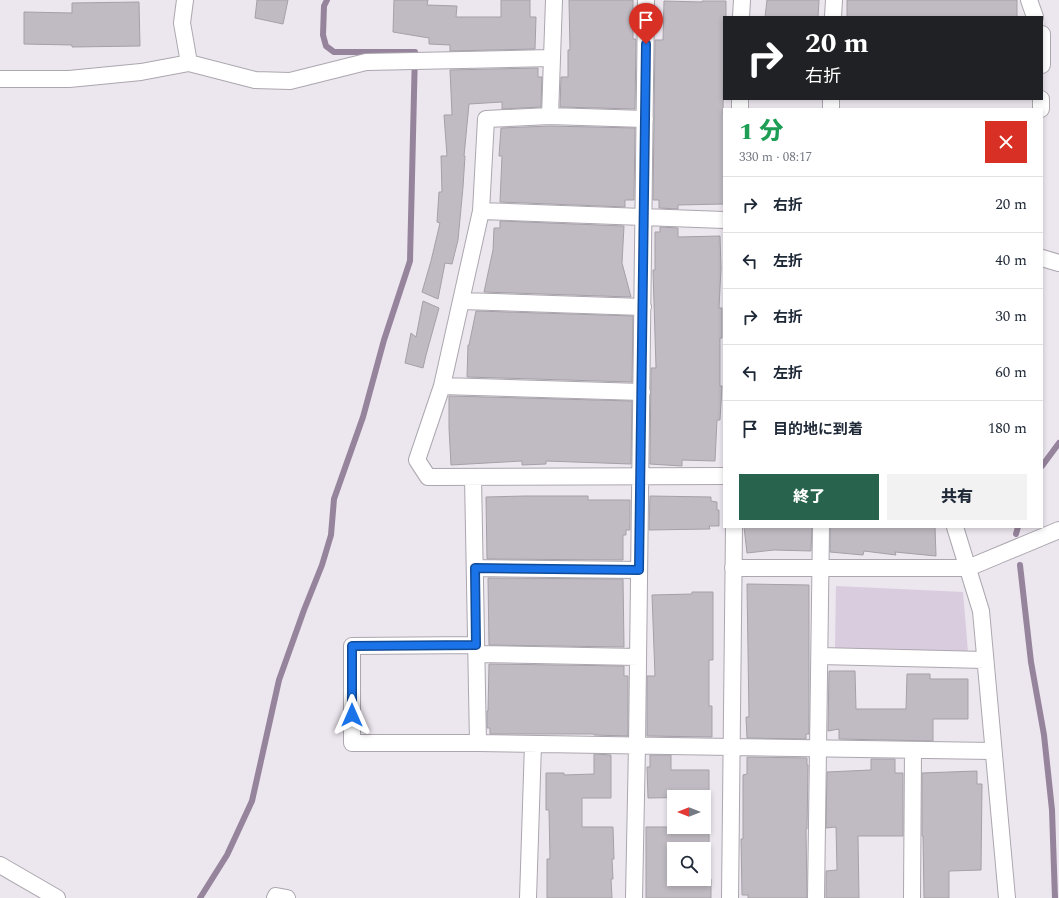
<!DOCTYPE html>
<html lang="ja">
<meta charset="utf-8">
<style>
:root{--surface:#fff;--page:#f2f2f3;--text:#1f2937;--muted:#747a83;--line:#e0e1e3;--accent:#27634d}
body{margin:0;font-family:Spectral,"Noto Sans JP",serif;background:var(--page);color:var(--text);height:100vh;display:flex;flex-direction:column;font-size:15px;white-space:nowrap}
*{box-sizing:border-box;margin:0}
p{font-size:13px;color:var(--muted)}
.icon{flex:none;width:22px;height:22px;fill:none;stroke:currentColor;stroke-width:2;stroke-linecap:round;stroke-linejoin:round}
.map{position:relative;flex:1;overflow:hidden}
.panel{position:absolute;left:723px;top:108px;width:320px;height:420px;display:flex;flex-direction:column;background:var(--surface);border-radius:0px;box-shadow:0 2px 6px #0003}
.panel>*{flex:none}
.hud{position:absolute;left:723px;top:16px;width:320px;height:84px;border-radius:0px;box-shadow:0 2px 6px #0003;background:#202124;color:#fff;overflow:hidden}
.needle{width:26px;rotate:270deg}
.controls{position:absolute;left:667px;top:790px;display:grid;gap:8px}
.controls a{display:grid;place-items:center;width:44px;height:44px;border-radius:0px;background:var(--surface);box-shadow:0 2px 6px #0003;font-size:20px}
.pin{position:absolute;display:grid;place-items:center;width:34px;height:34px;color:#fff;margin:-41px -17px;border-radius:50% 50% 50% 0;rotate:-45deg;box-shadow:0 0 4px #0007}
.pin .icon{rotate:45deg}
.me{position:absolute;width:44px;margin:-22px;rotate:0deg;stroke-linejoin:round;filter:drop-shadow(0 0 3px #0008)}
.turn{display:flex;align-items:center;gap:14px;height:84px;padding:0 16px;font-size:18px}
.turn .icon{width:52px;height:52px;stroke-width:2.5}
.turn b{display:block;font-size:28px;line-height:34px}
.round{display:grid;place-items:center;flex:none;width:42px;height:42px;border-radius:0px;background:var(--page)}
.head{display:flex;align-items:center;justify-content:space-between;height:68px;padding:0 16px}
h1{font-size:24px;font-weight:800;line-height:30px;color:#1e9e55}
.action{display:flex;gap:8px;margin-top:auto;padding:8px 16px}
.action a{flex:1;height:46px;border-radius:0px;background:var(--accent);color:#fff;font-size:16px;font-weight:800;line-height:46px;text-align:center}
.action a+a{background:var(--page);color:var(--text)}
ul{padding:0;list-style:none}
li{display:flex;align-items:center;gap:12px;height:56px;padding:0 16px;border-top:1px solid var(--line)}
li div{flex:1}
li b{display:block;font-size:15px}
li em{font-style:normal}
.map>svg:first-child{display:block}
.green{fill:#daccdf}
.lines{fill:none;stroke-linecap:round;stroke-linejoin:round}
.stream{stroke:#96849c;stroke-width:6}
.building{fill:#c0bbc2;stroke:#a5a0a7}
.minor-casing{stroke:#aca6ae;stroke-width:18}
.minor{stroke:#fff;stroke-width:16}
.route-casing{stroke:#114b97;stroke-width:10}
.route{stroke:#1a73e8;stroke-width:7}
</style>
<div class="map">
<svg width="1059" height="898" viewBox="0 0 1059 898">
<rect width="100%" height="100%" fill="#ece6ee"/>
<path class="green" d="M836,586L963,592L968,652L835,648Z"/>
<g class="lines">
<path class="stream" d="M1042,466L1059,443
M1016,534L1018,527
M1020,565L1031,662L1044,735L1052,810L1055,898
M200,898L227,855L252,801L279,680L304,610L322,565L331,535L334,499L363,417L384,340L410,261L415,52H334L326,46L323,35L324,6L327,0"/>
</g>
<path class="building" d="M257,0H288L283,24L255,18Z
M394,0H428L427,5L457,6L456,17H501V0H530V17H536L535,49L450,51V45L429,44V38L393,32Z
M569,0H633V39H636L635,109L560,107L561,77H568V50H570Z
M767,0H819L818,17H765Z
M847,0H1017V17H847Z
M664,1L702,2V1H726V17H724L723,114H724V204L678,205V209L659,208V200H653L655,40H663Z
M139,2L140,46L72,47V45L24,44V12L72,13V3Z
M538,68V77H542L541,107L502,109V102L469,104L464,156H465L463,187L458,240L452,264L445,263L438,299L422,292L431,261L440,223L437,222L439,192H442L441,156H447L444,115H452L450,70Z
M550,126L635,128L634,200H625V207L500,202L502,156H499L501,128Z
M500,221L624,226L622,263L631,297L484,292L493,250L494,228H500Z
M660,227L678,228V237L720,236L721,268L719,308H722V338H720V386H722L720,420H717L715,461L682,460V466L650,464L651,368H656L653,270H655V232H660Z
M423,301L439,308L426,355L423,368L405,363L411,333L416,337Z
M476,311L633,316L632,382L467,377L468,345H469Z
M449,396L632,401L631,464L546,461V464L522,465V461L451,465L449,428Z
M525,496H588V500H630V530H626V535H623V560L487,559L486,497Z
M650,496L711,497V501L717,502V510H719V526H709L710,529L649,530Z
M744,527H812L811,551L774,550L747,553Z
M830,527H935L936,556L895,552L896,555L864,551L863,555L830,552Z
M488,578L623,579L624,647L489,645Z
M747,584L809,585V734H806V739L747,738L746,717H749Z
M692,592H713V660H709V706H712V737L647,736V676H655L652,595L692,594Z
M489,664L624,666V676H628V736L594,735V734H490V728H487V711H488Z
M829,671H855L856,709H906L907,674H930V679H968V719H933V741L839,739V729L828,731Z
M594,754L611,755V798H582V827H613L614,859H612L613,879H611L612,898H547V859H550L549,810H546V773H564V775L594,774Z
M650,755H671V770H709V797L648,798L647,767H650Z
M747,757L807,758V765H808L807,829H806L807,898H748V895H742L741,839H743V775L747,774Z
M871,759H895V773H903V836H858L859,898H826V871L837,870L836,827L826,828L827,772L871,770Z
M977,771V784H982L981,870L949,871V898H924L923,836H922V773Z
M646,827H709V849H669L670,879H711V898H646Z"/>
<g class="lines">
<defs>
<path id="minor" d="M185,0L182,23L189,63
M554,0L550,116L486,119L481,211L442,386L417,460L428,477L724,476
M1029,0L1035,17
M741,17L742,0
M833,17L834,0
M1042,34V65
M0,79H69L141,72L189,63L255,80L290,81L366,62L552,58
M740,109V99
M831,109V99
M1041,109V99
M550,116L645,119
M481,211L724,220
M1042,258L1059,263
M461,301L643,307
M442,386L642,392
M473,477L478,743L993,751
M955,527L981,611L1007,898
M475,568L639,570
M733,568H968L1059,530
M476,645L352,646V743H478
M477,654L638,657
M820,656L985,660
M0,865L57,898
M275,898L276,896L287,898
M528,898L533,744
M634,898L637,745L646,0
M730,898L734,527
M816,898L821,527
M912,898L913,750"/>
</defs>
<use href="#minor" class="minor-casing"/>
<use href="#minor" class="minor"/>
</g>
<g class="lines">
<defs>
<path id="route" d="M352,715V646L476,645L475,568L639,570L646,44"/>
</defs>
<use href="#route" class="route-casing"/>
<use href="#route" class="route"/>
</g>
</svg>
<div class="controls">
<a><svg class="needle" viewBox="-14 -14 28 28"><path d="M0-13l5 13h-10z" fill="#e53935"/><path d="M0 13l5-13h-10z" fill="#747a83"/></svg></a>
<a><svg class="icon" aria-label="search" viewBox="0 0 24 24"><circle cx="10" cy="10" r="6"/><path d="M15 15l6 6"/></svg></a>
</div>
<div class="pin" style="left:646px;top:44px;background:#d93025"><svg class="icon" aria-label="arrive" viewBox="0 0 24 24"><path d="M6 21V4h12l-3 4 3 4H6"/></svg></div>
<svg class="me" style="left:352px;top:715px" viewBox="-20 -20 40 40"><path d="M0-17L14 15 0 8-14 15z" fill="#1a73e8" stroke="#fff" stroke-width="4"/></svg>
<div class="hud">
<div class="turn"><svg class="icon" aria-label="right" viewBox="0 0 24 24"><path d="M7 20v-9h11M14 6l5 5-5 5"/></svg><div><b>20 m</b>右折</div></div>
</div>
<section class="panel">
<div class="head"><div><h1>1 分</h1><p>330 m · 08:17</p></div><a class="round" style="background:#d93025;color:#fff"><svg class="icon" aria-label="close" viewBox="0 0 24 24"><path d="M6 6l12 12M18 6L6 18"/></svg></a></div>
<ul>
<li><svg class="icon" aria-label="right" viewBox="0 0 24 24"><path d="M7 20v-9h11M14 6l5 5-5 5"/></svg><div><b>右折</b></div><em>20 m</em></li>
<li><svg class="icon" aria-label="left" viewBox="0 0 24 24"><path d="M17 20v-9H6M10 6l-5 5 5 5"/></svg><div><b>左折</b></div><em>40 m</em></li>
<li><svg class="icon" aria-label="right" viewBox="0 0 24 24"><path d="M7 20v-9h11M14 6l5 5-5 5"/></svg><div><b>右折</b></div><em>30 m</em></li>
<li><svg class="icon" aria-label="left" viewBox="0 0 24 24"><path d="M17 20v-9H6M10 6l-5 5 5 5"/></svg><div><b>左折</b></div><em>60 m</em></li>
<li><svg class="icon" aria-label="arrive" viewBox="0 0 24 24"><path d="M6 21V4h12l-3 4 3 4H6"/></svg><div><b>目的地に到着</b></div><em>180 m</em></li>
</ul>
<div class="action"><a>終了</a><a>共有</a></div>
</section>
</div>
